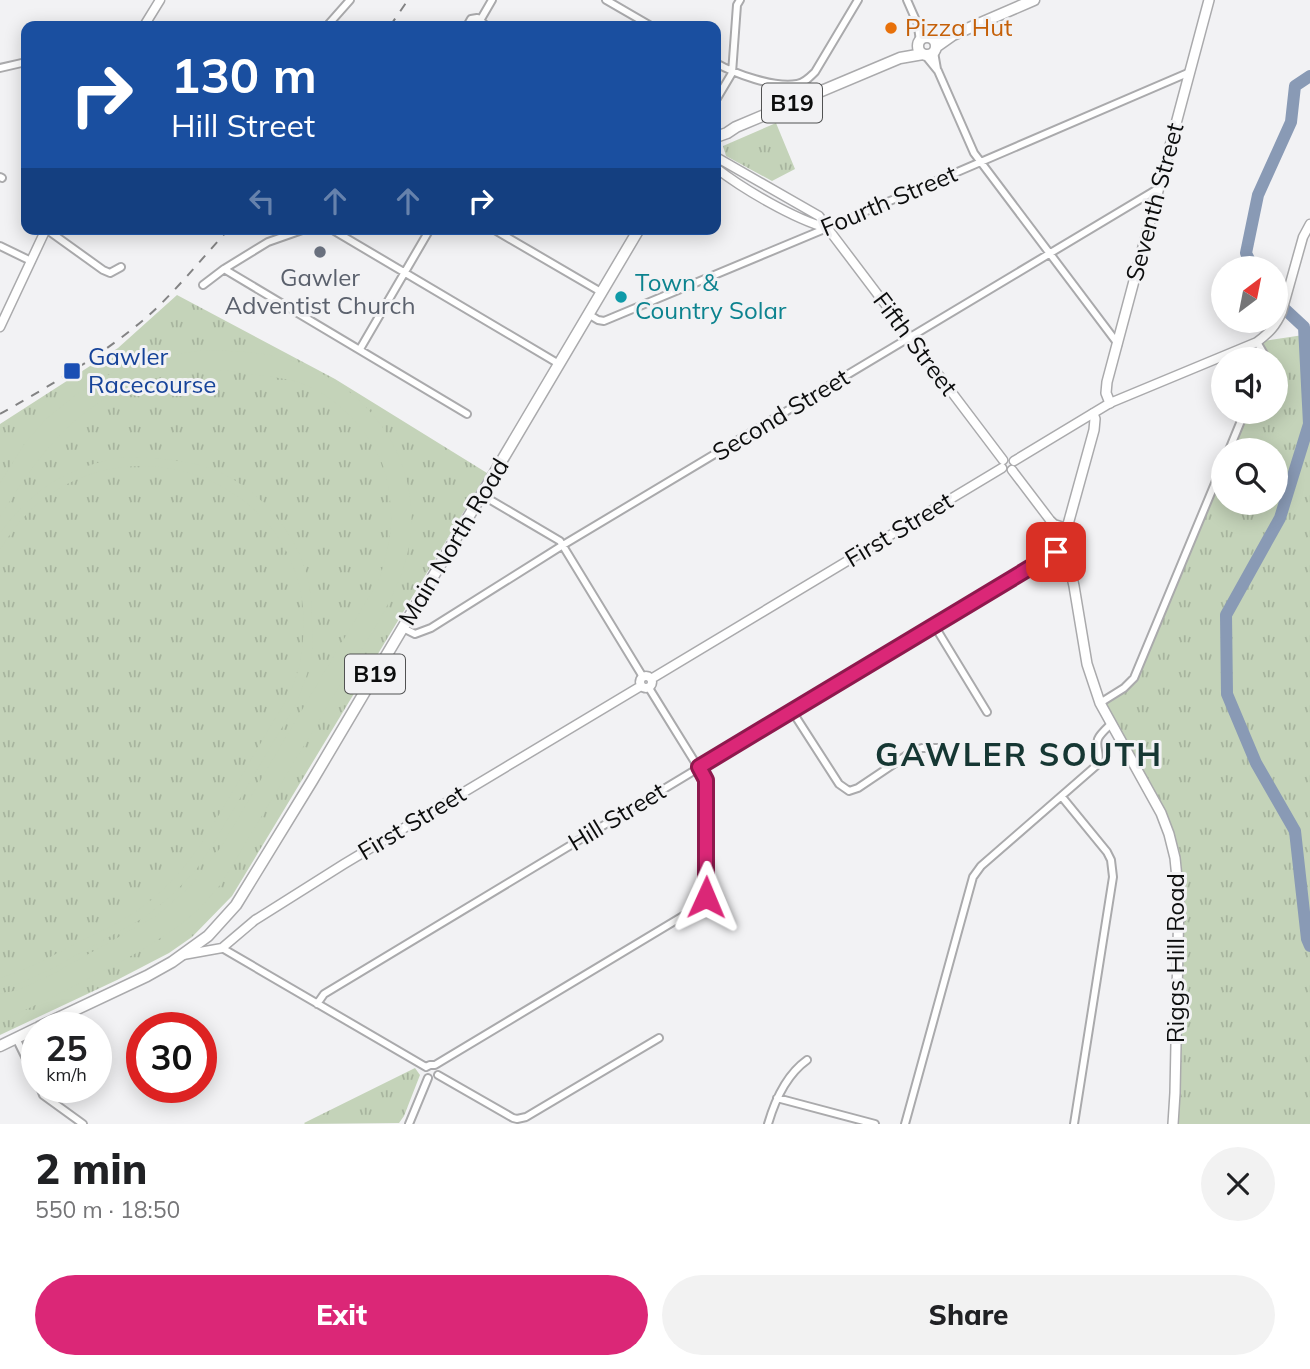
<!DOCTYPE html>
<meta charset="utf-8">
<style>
:root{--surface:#fff;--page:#f2f2f2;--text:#202124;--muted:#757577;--accent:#db2777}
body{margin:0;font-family:Mulish,sans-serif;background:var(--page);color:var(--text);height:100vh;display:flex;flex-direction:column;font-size:26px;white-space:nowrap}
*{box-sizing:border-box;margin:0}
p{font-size:23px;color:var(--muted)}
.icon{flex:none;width:38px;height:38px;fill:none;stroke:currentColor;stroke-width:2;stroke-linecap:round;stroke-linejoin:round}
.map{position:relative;height:1124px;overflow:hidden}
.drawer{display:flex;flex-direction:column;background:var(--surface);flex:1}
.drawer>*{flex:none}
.hud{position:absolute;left:21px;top:21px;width:700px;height:214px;border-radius:14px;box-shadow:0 4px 18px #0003;background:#1a4fa0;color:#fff;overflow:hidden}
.needle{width:46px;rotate:32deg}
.tools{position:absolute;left:1211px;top:256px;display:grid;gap:14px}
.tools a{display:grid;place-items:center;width:77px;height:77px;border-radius:50%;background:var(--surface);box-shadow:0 4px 18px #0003;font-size:35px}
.speed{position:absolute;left:21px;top:1012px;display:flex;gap:14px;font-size:35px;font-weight:700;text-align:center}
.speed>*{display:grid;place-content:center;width:91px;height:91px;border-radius:50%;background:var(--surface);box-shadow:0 4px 18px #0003;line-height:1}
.speed small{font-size:18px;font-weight:400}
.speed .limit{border:10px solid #d22;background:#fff;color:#111}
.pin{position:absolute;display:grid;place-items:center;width:60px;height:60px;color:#fff;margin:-30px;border-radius:14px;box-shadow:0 4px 10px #0006}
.me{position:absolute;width:77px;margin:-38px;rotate:1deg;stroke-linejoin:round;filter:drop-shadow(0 0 5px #0008)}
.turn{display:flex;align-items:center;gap:24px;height:147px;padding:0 35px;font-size:32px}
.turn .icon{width:91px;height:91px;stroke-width:2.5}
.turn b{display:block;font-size:49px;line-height:60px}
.lanes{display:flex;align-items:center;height:66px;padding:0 35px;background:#0003;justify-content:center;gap:35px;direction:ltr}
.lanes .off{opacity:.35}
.round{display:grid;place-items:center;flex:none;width:74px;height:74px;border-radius:37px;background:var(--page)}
.headline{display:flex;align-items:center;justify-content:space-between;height:119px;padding:0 35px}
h1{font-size:42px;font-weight:800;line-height:52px}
.action{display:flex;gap:14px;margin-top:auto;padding:14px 35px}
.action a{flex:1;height:80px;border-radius:42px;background:var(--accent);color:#fff;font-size:28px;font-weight:800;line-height:80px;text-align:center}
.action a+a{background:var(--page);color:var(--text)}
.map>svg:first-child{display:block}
.park{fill:url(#park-tufts)}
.pitch{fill:#c4d3b9}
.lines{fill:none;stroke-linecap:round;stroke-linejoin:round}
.river{stroke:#899ab5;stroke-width:12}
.minor-casing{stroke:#aaaaac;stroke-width:10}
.tertiary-casing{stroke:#aaaaac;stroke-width:11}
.secondary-casing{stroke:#aaaaac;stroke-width:12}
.primary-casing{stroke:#aaaaac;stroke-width:13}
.minor{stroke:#fff;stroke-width:6}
.tertiary{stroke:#fff;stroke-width:8}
.secondary{stroke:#fff;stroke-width:9}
.primary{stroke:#fff;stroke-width:10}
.rail{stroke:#838384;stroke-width:2;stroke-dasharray:9 9;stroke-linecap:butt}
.route-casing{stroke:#8e194d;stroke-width:18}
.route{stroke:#db2777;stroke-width:12}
.food-dot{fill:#e8710a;stroke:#f2f2f4;stroke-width:2.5}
.worship-dot{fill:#6b7280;stroke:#f2f2f4;stroke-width:2.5}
.culture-dot{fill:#0f9aa8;stroke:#f2f2f4;stroke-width:2.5}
.transit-dot{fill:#1a4fb4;stroke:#f2f2f4;stroke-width:2.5}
.labels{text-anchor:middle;stroke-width:6;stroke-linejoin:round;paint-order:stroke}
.shield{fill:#f2f2f4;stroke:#515252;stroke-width:2}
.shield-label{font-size:23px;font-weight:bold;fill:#0c0d0d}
.food-label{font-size:24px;fill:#c56008;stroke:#f2f2f4;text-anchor:start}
.street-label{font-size:24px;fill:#0c0d0d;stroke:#f2f2f4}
.worship-label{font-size:24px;fill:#5b616d;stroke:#f2f2f4}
.culture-label{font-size:24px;fill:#0d838f;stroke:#f2f2f4;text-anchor:start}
.transit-label{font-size:24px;fill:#164399;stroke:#f2f2f4;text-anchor:start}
.district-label{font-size:32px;font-weight:bold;letter-spacing:2px;fill:#163733;stroke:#f2f2f4}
</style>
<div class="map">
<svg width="1310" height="1124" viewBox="0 0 1310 1124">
<defs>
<pattern id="park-tufts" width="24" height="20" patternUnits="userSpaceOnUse" patternTransform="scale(1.75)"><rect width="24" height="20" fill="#c4d3b9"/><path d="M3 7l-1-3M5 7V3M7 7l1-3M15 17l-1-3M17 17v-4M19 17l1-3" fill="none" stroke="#a7b49e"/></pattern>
</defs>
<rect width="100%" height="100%" fill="#f2f2f4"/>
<path class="park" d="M776,123L795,169L772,181L726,156L723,146Z
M177,295L335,379L487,473L232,896L192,937L169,953L117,980L0,1035V424L118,348Z
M1310,334V1124H1173L1179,898L1169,834L1100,703L1130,683L1223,464V502H1276V450H1229L1245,411H1276V359H1264L1257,342Z
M415,1068L420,1075L404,1116L399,1123L305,1124L304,1123Z"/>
<path class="pitch" d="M203,350C233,351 264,351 293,361C377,390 431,473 405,563C400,580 392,596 384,612L221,884L201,907L179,926L142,950L69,989L0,1022V994L18,990L53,974L156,916L190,887L221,847L380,578C385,558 392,537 391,516C391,500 388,478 382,463C366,426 331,390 291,380C275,377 259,375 243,373C235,372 226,370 217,370C180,369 132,382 100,402C56,430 27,473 0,517V483L25,443L46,419L77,394L115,371L172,355Z
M124,457C155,458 186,459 215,470C257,488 293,528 306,572C311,590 312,607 312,626C312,636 313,648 311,658C308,674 302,689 296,704L213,844L196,870L172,895L145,917L53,968L20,983L0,989V978C27,970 52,956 77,943C99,932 122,922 142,907C182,879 206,837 230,796C243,773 257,750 270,727C278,714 287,700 293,685C299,671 302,654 303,639C316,504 165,421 53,492C30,507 14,527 0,550V533C35,487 67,467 124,457Z"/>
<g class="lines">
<path class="river" d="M1253,268L1246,253L1258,195L1291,122L1295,86L1310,76
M1276,301L1304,327L1309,424L1280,518L1226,615L1227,694L1256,763L1295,831L1307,939L1310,946"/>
<defs>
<path id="minor" d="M606,0L651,26
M907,0L918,25L927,37
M481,19L492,0
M327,26L350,0
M467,26L471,19L477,18L481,19
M918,27L920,41
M934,52L937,69
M925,55L938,71L974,153L1118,344
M716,63C735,74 774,88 797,84C804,83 810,77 815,72L858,0
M0,68L26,62
M716,100L732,73L737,5L740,0
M0,177L2,178
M46,229L103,270L110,273L121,267
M331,229L559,364
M493,229L601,292
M0,246L31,261
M224,269L467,414
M203,285L224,269L268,242L305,229
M588,314L598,320L604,321L827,228L1190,72
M1257,342L1264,354V359
M360,349L430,229
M1229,450L1245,411
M482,495L560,541L643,677
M934,625L987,712
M403,628L415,634L431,628L563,545L1159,188
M1100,703L1124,688L1134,678L1223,464
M792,711L839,784L849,791L858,788L913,751L922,748H940
M1062,797L1107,852L1111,860L1113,877L1074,1124
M222,948L426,1067
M317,1004L324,994L1065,547
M16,1038L37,1081
M426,1067L430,1065H435L698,907C706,900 706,893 707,883L706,780L649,688
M438,1075L513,1118L517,1119L526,1117L659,1038
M40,1087L43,1095L83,1124
M777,1098L875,1124
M409,1124L428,1078
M768,1124C775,1100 786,1075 807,1060
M905,1124L973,877L981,866L1097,765C1102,755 1095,748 1098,739C1100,734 1107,728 1111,724"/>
<path id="tertiary" d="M483,24L486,26
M144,26L160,0
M716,157L819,216L832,234L1003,460
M716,168C743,189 794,219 827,228
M0,327L46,229
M1014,461L1110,403L1257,342C1269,333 1276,326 1282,312L1303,237L1310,224
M1012,470L1050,520L1054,524L1067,528
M640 682a6 6 0 1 1 12 0a6 6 0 1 1-12 0Z
M651,679L1002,468
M183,955L222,948L255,920L344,864L641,686"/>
<path id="secondary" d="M1110,403L1106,393L1107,382L1209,0
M1093,414L1095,419L1094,430L1067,528L1065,547L1074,586L1087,664L1100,703L1161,813L1169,834L1175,858L1179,898L1175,1093L1173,1124"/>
<path id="primary" d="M918 46a9 9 0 1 1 18 0a9 9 0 1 1-18 0Z
M936,47L953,35L1034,0
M716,137L727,133L736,127L900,58L923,54
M39,1027L147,976L172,962L208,936L236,905L312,781L639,229
M0,1046L37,1028"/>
</defs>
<use href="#minor" class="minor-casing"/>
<use href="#tertiary" class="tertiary-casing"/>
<use href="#secondary" class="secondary-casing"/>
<use href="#primary" class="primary-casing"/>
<use href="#minor" class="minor"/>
<use href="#tertiary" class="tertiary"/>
<use href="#secondary" class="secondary"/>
<use href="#primary" class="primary"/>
<path class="rail" d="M390,26L408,0
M0,414C51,385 103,355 148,316C177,290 202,258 229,229"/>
</g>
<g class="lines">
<defs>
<path id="route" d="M706,897V780L699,767L1056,552"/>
</defs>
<use href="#route" class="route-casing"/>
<use href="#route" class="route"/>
</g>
<circle class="food-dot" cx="891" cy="28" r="7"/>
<circle class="worship-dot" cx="320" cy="252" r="7"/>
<circle class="culture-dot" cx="621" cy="297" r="7"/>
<rect class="transit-dot" x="63" y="362" width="18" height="18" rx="3.5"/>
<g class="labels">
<g class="shield">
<rect x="762" y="83.5" width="60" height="39" rx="5"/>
<rect x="345" y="654.5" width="60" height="39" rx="5"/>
</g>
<g class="shield-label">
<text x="792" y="111">B19</text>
<text x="375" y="682">B19</text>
</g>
<g class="food-label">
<text x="905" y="36">Pizza Hut</text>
</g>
<g class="street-label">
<text transform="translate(889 201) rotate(-23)" y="8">Fourth Street</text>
<text transform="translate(1155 202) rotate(-75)" y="8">Seventh Street</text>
<text transform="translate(915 344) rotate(53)" y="8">Fifth Street</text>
<text transform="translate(781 415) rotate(-31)" y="8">Second Street</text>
<text transform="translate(899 530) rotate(-31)" y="8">First Street</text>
<text transform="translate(454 542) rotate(-59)" y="8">Main North Road</text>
<text transform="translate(617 817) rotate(-31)" y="8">Hill Street</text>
<text transform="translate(412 823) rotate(-31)" y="8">First Street</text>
<text transform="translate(1176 958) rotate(-90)" y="8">Riggs Hill Road</text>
</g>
<g class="worship-label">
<text x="320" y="286">Gawler<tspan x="320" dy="28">Adventist Church</tspan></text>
</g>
<g class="culture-label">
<text x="635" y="291">Town &amp;<tspan x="635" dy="28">Country Solar</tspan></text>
</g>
<g class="transit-label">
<text x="88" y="365">Gawler<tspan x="88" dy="28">Racecourse</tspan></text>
</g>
<g class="district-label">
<text x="1019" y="766">GAWLER SOUTH</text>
</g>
</g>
</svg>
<div class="tools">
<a><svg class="needle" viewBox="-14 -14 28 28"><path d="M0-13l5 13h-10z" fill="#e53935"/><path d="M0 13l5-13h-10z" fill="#757577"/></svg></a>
<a><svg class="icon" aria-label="sound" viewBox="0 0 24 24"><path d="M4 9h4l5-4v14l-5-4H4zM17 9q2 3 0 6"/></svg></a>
<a><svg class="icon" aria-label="search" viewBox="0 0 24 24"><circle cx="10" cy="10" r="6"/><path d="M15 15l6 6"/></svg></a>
</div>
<div class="speed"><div>25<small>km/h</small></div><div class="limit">30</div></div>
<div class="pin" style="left:1056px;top:552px;background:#d93025"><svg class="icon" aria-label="arrive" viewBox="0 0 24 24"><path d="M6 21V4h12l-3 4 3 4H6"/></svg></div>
<svg class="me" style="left:706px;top:897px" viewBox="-20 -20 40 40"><path d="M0-17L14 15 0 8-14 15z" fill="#db2777" stroke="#fff" stroke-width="4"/></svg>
<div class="hud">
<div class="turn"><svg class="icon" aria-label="right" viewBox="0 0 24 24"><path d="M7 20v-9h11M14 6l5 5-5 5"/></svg><div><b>130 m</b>Hill Street</div></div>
<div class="lanes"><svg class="icon off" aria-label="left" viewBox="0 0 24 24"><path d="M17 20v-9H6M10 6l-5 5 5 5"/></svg><svg class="icon off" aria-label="ahead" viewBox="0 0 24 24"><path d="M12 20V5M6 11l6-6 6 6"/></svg><svg class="icon off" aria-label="ahead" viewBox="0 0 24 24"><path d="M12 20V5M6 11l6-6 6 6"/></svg><svg class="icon" aria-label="right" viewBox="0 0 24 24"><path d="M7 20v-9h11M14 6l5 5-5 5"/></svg></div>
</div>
</div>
<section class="drawer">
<div class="headline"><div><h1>2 min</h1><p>550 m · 18:50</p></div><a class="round"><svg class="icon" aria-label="close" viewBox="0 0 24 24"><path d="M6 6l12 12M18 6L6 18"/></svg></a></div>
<div class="action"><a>Exit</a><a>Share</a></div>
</section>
